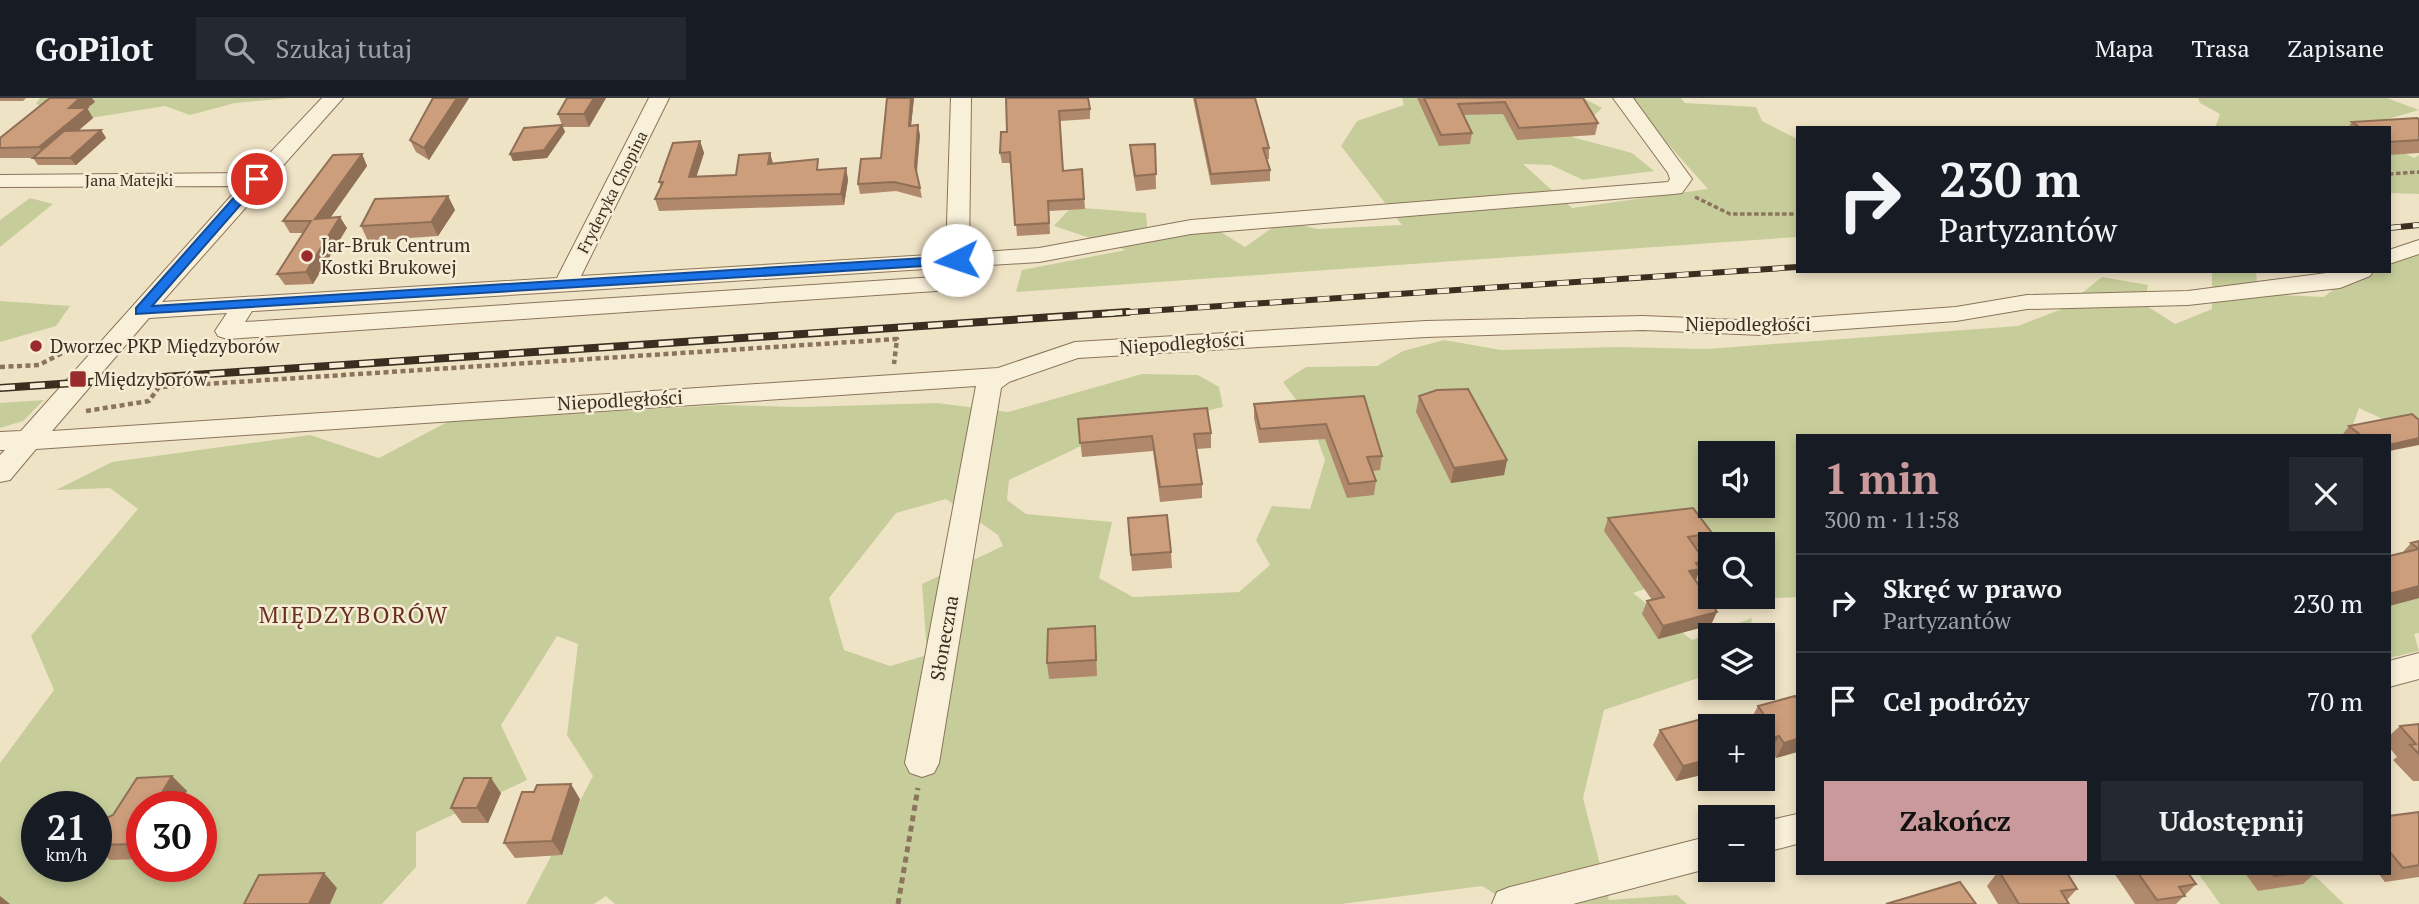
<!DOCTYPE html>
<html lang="pl">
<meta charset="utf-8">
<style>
:root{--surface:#171b24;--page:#242831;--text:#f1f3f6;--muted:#9ea1a6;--line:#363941;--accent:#ca999b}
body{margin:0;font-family:"PT Serif",serif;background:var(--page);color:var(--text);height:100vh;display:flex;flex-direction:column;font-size:26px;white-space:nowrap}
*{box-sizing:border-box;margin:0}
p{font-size:23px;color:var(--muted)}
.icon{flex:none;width:38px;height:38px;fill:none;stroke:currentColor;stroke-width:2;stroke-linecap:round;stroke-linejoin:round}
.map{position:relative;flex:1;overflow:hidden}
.details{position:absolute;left:1796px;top:336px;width:595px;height:441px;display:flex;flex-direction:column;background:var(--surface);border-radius:0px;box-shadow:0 4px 10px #0003}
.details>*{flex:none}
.guide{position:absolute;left:1796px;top:28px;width:595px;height:147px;border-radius:0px;box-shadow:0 4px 10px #0003;background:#171b24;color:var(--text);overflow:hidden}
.buttons{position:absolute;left:1698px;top:343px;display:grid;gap:14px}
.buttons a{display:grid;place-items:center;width:77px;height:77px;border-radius:0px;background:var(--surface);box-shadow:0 4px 10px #0003;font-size:35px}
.speed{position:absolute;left:21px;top:693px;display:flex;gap:14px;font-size:35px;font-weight:700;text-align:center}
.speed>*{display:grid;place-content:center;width:91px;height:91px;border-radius:50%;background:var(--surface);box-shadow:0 4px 10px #0003;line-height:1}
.speed small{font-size:18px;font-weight:400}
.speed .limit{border:10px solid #d22;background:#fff;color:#111}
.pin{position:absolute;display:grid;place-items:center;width:60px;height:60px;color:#fff;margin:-30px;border:4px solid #fff;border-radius:50%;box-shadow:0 2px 7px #0007}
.me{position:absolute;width:77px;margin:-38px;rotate:266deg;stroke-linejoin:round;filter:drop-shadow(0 0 5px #0008)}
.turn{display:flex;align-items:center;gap:24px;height:147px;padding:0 28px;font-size:32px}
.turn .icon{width:91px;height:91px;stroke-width:2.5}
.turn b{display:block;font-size:49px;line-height:60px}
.round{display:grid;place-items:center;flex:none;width:74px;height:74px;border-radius:0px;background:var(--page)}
.summary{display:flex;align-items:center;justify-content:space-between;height:119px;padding:0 28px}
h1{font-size:42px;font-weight:600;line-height:52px;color:var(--accent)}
.cta{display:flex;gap:14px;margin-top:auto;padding:14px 28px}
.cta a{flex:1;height:80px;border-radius:0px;background:var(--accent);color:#111;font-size:28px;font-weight:600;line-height:80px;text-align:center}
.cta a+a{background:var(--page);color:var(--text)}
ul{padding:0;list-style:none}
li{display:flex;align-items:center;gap:21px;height:98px;padding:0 28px;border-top:2px solid var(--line)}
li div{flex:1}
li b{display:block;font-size:26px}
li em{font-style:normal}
header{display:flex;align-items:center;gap:42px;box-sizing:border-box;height:98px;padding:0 35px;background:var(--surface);border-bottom:2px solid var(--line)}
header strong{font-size:33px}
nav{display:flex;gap:38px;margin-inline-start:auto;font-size:24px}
.search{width:490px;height:63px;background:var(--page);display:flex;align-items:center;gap:18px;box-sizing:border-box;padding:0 24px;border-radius:0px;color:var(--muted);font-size:26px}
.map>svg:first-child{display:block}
.green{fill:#c7cd9a;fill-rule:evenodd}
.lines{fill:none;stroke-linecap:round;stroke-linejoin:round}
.minor-casing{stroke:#8b745c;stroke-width:2}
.path-far2{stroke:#8b745c;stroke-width:3.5;stroke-dasharray:4.5 2.5;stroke-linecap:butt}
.path-far1{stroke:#8b745c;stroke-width:4.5;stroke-dasharray:5 3.5;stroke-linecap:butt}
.path{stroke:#8b745c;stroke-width:5;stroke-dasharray:6 4.5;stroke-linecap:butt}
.minor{fill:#f9f0da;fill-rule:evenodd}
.rail-far1-casing{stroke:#3b2d1f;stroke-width:6}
.rail-casing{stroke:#3b2d1f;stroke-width:8}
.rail-far1{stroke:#f6edd6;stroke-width:4.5;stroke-dasharray:12;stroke-linecap:butt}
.rail{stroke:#f6edd6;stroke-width:5;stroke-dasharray:15;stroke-linecap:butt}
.wall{fill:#b0886b}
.shaded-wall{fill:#906f57}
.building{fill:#cd9e7c;stroke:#906f57;stroke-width:2}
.route{fill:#1a73e8;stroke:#114b97;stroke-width:2}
.poi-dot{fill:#9a2b2c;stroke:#f6edd6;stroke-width:2.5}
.labels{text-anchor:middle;stroke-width:5;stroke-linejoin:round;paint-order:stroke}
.far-street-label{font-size:16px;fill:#3b2d1f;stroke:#f6edd6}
.poi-label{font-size:19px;fill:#3b2d1f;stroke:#f6edd6;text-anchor:start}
.street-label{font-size:19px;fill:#3b2d1f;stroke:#f6edd6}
.quarter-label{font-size:23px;letter-spacing:2px;fill:#682e1f;stroke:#f6edd6}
</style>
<header>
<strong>GoPilot</strong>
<div class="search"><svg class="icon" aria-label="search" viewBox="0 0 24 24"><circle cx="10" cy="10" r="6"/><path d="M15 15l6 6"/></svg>Szukaj tutaj</div>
<nav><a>Mapa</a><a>Trasa</a><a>Zapisane</a></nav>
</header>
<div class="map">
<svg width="2419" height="806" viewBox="0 0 2419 806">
<rect width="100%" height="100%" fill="#efe3c6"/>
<path class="green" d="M40,0H290L235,5L190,17L165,8L78,22L36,6Z
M1402,0H1583L1602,10L1572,39L1632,55L1654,73L1583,82L1551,67L1523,66L1572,110L1708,91L1627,0H1681L1685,5L1756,9L1762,23L1797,41V139L1016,194L1022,172L1126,152L1054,128L1071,109L1146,115L1148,138L1216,131L1245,149L1282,123L1318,131L1402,127L1341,48L1357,23L1404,7Z
M2198,0H2387L2419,12L2388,21L2389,30H2215L2220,16L2200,5Z
M2389,47L2414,60L2419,57V96L2389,95Z
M30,100L53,106L0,149V122Z
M2419,155V338L2359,310L2349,338H1797V499L1755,501L1746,499H1762V446H1710V489L1676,480L1633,495L1692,542L1752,520L1749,537H1710V576L1604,612L1583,700L1609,802L1677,797L1687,806H1511L1482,788L1341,806H615L606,798L594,806H526L593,678L567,637L578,546L557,538L501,627L527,682L416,734V769L382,806H0V665L54,592L31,538L138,411L110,390L56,392L112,364L310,337L379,360L449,323L720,307L802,309L937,305L1008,314L1142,276L1198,277L1219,289L1223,309L1109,335L1009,382L1007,402L1026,416L1112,424L1099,480L1133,499L1239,494L1270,467L1256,442L1272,408L1310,411L1325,362L1310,321L1283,284L1306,269L1377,268L1403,253L1444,242L1501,252L1617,249L1707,251L2018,228L2062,211L2102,179L2148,187L2144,206L2175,226L2212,211V173H2256L2258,196L2324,199L2356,173H2389V157ZM1710,355H1762V408H1710ZM946,401L998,437L1003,448L922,486L927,557L890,568L844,552L829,500L896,415ZM37,709H96V768H37ZM142,709H201V768H142Z
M0,203L70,208L56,228L0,244Z
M44,302L23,323L0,330V305Z
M2389,468L2419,490V535L2414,536L2419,553L2389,560Z
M2198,775H2312L2344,806H2220Z"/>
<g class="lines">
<defs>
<path id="minor" d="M322,0H343L162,204L557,180L649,0H669L581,178L946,156L951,0H971L969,155L1039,150L1191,122L1668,84L1670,81L1668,75L1613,0H1633L1692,81L1682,95L1674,96L1191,136L1039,164L252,213L245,224L936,179L944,181L948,186L944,191L936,193L227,241L218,238L215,233L227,215L149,220L52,333L998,270L1075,244L1426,223L1643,218L1762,223L1956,209L2027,197L2188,193L2342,173H2373L2370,178L2340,190L2188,207L2027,211L1956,223L1762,237L1643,232L1426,239L1078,260L1009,284L1001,290L939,665L934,675L922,679L910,675L905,665L976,288L36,351L10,382L0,384V357L5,352H0V334L21,333L240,88L0,89V77L251,75Z
M2419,142V156L2389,166V152Z
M2419,555V581L2389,589V563Z
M1797,716V746L1762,755V724Z
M1710,738V770L1573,806H1492L1497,794L1510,789Z"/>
</defs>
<use href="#minor" class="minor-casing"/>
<path class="path-far2" d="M2389,76L2419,74
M1695,99L1730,116H1797"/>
<path class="path-far1" d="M0,269L39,267L81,245
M86,313L149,303L159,289L897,241L894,266"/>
<path class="path" d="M898,806L918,690"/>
<use href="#minor" class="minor"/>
<defs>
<path id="rail-far1" d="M2389,130L2419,127
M1102,216L1797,169"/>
<path id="rail" d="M0,290L1128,214"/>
</defs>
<use href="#rail-far1" class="rail-far1-casing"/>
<use href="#rail" class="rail-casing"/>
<use href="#rail-far1" class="rail-far1"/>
<use href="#rail" class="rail"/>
</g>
<path class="wall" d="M0,0H26L23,3H0Z
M433,0H469L429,62L416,54L410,42Z
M606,0L589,29H563L565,34L547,60L513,63L510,56L562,27L558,16Z
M887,0H914L911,28L920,37L917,75L922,100L896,93L860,96L858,86L881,60Z
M1006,0L1090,11V21L1060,23L1063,73L1082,71L1085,111L1049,113L1050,136L1017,138L1011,65H1002L1000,55L1007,34Z
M1193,0H1255L1269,50V61H1267L1270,72V83L1211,87Z
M1417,0H1583L1598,25L1595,37L1517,42L1503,16L1463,17L1472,35L1470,46L1439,48Z
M95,4L87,10L93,20L78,33L101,32L106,40L76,67H38L33,60H0V40Z
M2419,21V55L2389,57V30H2348L2352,24Z
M700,43L704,55L696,78L736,77L770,55L773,65L821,72L846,70L848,82L844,107L659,113L655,101L661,88L659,84Z
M1155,46L1156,91L1136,93L1131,62L1130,47Z
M362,56L367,68L330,120L347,130L313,186L285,187L277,176L304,135H290L283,123Z
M448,98L455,112L438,138L368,143L361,128Z
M1364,298L1382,358L1380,372L1372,373L1376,383L1374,397L1347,400L1325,341L1259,345L1254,320V306Z
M1419,298L1507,362L1504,377L1451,385L1416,314Z
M1078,321L1211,335V350L1196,351L1202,386V400L1160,404L1153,353L1082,359Z
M2349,328L2389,338H2345L2343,336Z
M1128,420L1171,454L1172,470L1132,473Z
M1608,420L1712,435L1707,448L1696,450L1700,476H1698L1696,483L1711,527L1658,541L1642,516L1647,503L1652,502L1604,433Z
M2419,443V500L2389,508L2402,455L2411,445Z
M1095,528L1097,578L1049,581L1047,565Z
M1797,601V654L1776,660L1771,653L1762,656V628L1751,621L1758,608Z
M2419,626V683H2413L2393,662L2397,659L2389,649V638L2400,628Z
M1710,628V675L1676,683L1653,647L1660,632Z
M172,678L187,693L177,709H142V761L110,762L96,749V742L113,717Z
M501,695L488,725H462L451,710Z
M580,701L562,757L515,760L504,745Z
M2419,714V779L2385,784L2378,775H2389V718Z
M1997,775H2067L2077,791L2067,802L2069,806H1998L1987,788Z
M2114,775H2188L2196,786L2176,806H2135Z
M2245,775H2315L2303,786L2258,793Z"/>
<path class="shaded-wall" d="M80,0H92L95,4L87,10L93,20L46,60L39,49L69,10Z
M457,0H469L429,62L424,50Z
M594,0H606L589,29L584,16Z
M911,0H914L910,37L909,28Z
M562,27L565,34L547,60L513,63L510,56Z
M918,27L920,37L916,77L915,68Z
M101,32L106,40L76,67L70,60Z
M700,43L704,55L693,90L689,79Z
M770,55L773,67L768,66Z
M362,56L367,68L321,133L315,121Z
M846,70L848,82L844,107L841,96Z
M448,98L455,112L438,138L431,124Z
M340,119L347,130L313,186L306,174Z
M2419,340V347L2389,353V347Z
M1507,362L1504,377L1451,385L1454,370Z
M1705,463L1700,476H1698L1695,484L1689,473L1696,465Z
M2419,488V500L2389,508V496Z
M1717,514L1711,527L1658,541L1663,528Z
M1779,638L1771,653L1762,656V643Z
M1797,641V654L1776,660L1784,645Z
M1710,661V675L1676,683L1683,668Z
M172,678L187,693L177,709H153Z
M491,680L501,695L488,725L477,710Z
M571,686L580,701L562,757L552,743Z
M201,714L214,727L201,748Z
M324,775L337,790L330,806H309Z
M0,798L10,806H0Z"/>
<path class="building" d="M50,0H80L69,10H87L39,49L0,50V40Z
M433,0H457L424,50L410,42Z
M567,0H594L584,16H558Z
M887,0H911L909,28L918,27L915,68L920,90L894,84L858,86L861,61L881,60Z
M1006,0H1088L1090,11L1059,13L1063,73L1082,71L1084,101L1048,103L1049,125L1015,127L1010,54L1000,55L1001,34H1007Z
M1195,0H1255L1269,50H1263L1270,72L1211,76Z
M1424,0H1583L1598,25L1519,30L1505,4L1458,6L1472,35L1441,37Z
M2417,20L2419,21V42L2389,44V30H2361L2352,24Z
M562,27L544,52L510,56L524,30Z
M101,32L70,60H33L64,33Z
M700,43L689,79L736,77L739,57L770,55L768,66L818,61L817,72L846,70L841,96L655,101L663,84H659L673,45Z
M1155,46L1156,76L1135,78L1130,47Z
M362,56L315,121L340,119L306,174L277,176L311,123H283L333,57Z
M448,98L431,124L361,128L375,101Z
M1468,291L1507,362L1454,370L1419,298L1437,292Z
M1364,298L1382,358L1367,359L1376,383L1349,386L1326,326L1260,331L1254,306Z
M1207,310L1211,335L1194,336L1202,386L1160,389L1152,338L1080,345L1078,321Z
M2412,316L2419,322V340L2389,347V338H2362L2349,328Z
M1693,410L1712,435L1688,439L1705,463L1696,465L1700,471L1689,473L1717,514L1663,528L1647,503L1664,499L1608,420Z
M1167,417L1171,454L1131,457L1128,420Z
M2419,443V488L2389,496V458L2419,451L2411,445Z
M1095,528L1096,562L1047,565L1048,531Z
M1795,598L1797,601V641L1784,645L1779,638L1762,643V628H1724L1764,617L1758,608Z
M1706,620L1711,628H1710V661L1683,668L1660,632Z
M2419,626V656L2410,647L2416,646L2400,628Z
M172,678L153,709H142V751H132L136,746L96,747V742L101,735L96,729V725L113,717L137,680Z
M464,680H491L477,710H451Z
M571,686L552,743L504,745L522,694H534L537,687Z
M2419,714V767L2403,770L2389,753V718Z
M324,775L309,806H244L259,777Z
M2000,775H2067L2077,791L2061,793L2069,806H2019Z
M2138,775H2188L2196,786L2179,789L2185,798L2157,802Z
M2272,775H2295L2274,778Z
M1960,784L1976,806H1886Z"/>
<path class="route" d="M253,78L263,81L152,208L957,158L964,162L957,166L136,216V210Z"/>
<g class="poi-dot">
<circle cx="307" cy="158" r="7"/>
<circle cx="36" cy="248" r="7"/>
<rect x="69" y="272" width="18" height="18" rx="3.5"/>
</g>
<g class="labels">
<g class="far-street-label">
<text x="129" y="88">Jana Matejki</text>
<text transform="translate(612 94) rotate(-63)" y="6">Fryderyka Chopina</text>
</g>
<g class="poi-label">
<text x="321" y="154">Jar-Bruk Centrum<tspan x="321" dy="22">Kostki Brukowej</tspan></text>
<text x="50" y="255">Dworzec PKP Międzyborów</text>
<text x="94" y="288">Międzyborów</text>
</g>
<g class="street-label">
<text x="1748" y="233">Niepodległości</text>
<text transform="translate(1182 245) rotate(-4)" y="7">Niepodległości</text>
<text transform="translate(620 302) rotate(-3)" y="7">Niepodległości</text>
<text transform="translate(944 540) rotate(-80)" y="7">Słoneczna</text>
</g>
<g class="quarter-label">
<text x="354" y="525">MIĘDZYBORÓW</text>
</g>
</g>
</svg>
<div class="buttons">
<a><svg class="icon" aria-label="sound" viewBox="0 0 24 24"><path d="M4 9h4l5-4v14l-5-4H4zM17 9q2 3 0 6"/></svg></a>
<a><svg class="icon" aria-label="search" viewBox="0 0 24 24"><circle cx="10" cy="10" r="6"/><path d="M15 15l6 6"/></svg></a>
<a><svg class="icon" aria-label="layers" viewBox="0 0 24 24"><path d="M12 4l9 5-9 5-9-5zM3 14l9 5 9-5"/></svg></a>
<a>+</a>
<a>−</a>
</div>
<div class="speed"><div>21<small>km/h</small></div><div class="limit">30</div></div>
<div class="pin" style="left:257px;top:81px;background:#d93025"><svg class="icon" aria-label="arrive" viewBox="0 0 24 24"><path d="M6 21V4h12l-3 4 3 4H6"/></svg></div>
<svg class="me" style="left:957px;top:162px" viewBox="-20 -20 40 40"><circle r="19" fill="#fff"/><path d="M0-13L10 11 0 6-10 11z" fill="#1a73e8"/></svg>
<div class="guide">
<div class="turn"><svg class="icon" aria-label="right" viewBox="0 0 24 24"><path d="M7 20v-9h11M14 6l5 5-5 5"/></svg><div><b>230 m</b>Partyzantów</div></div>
</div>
<section class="details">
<div class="summary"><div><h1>1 min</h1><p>300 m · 11:58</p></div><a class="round"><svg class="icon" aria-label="close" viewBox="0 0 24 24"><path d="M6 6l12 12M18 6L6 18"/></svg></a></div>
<ul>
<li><svg class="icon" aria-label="right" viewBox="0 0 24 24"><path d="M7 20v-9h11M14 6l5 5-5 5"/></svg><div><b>Skręć w prawo</b><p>Partyzantów</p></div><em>230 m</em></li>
<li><svg class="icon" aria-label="arrive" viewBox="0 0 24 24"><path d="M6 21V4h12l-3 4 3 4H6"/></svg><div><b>Cel podróży</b></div><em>70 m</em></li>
</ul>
<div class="cta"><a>Zakończ</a><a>Udostępnij</a></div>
</section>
</div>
